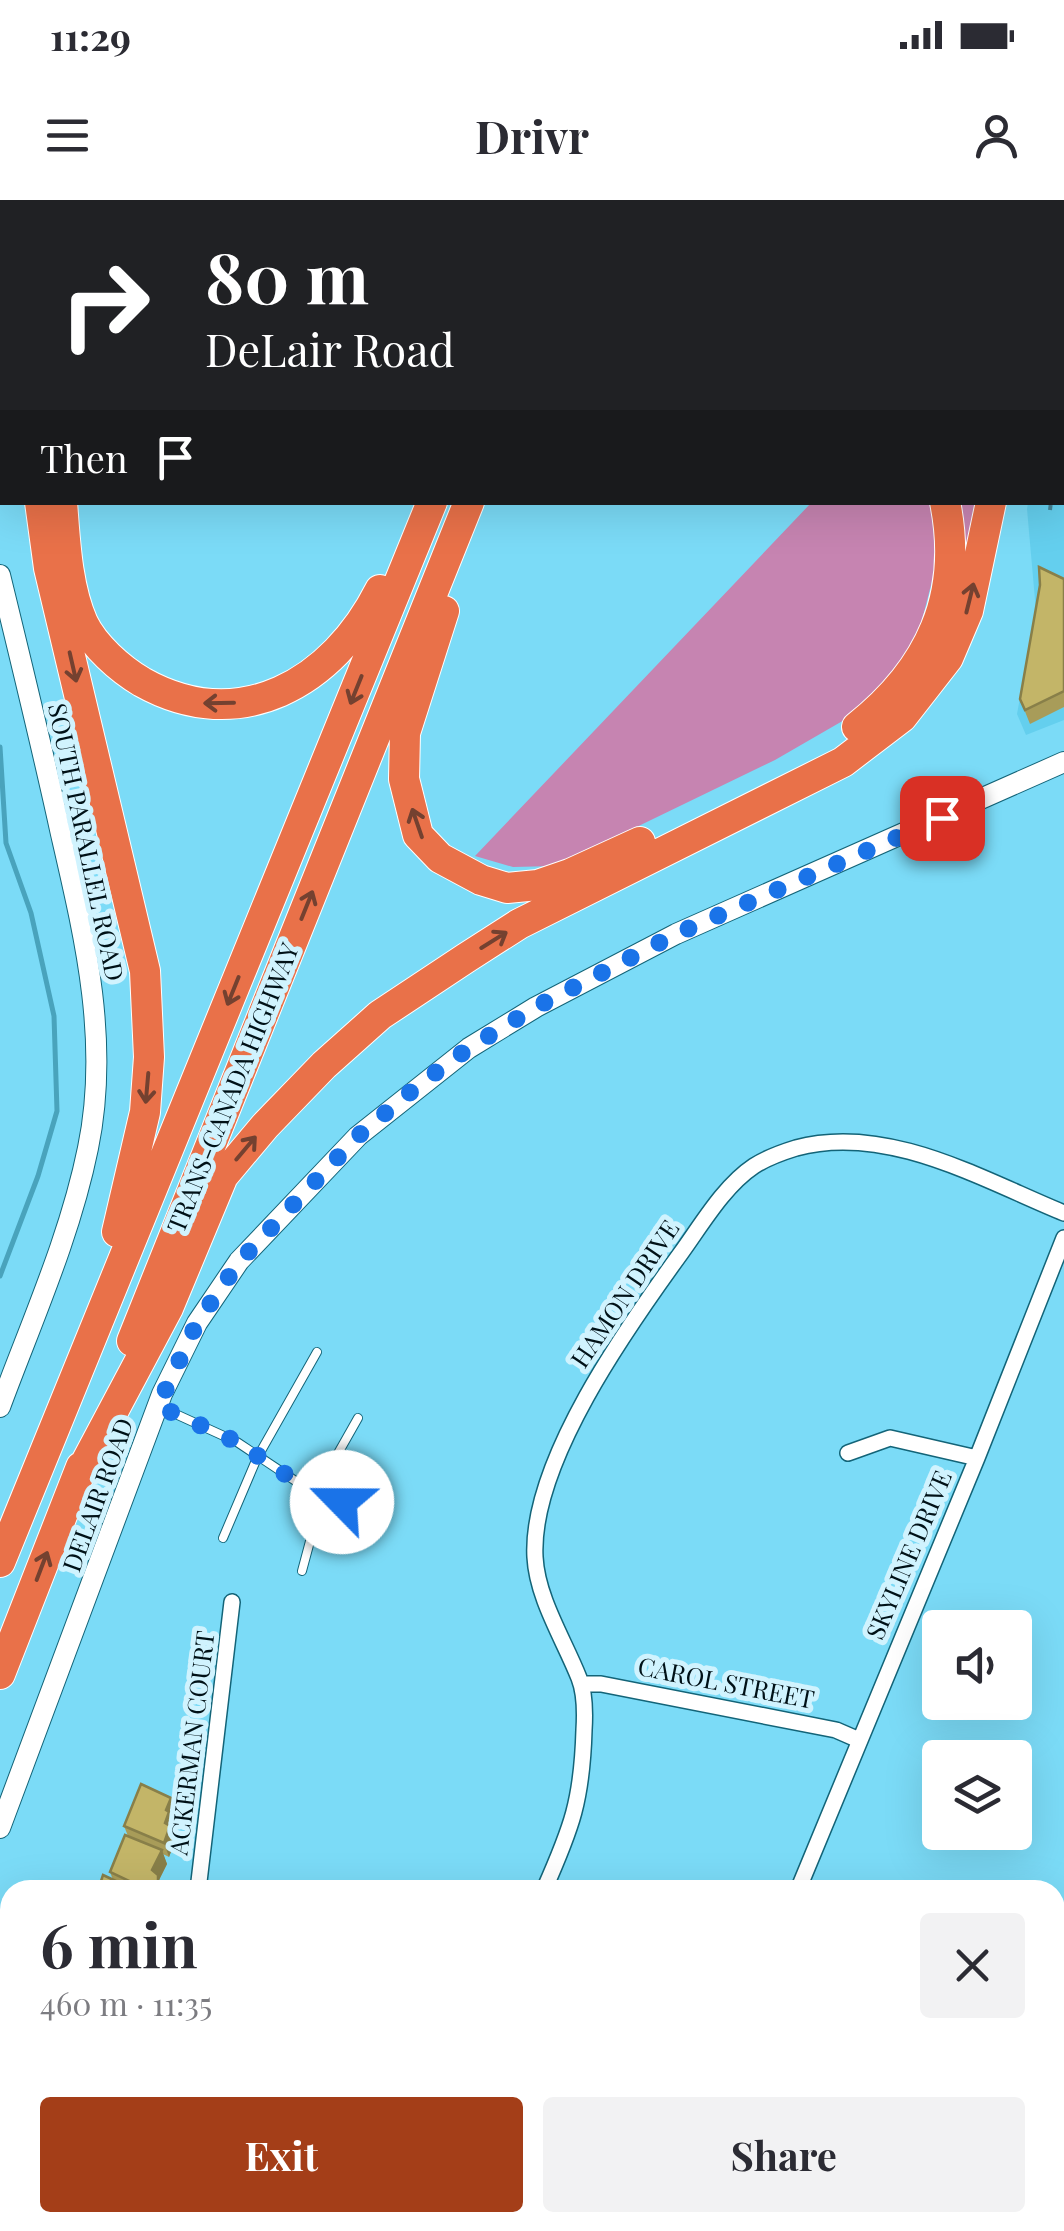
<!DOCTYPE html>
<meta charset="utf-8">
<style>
:root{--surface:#fff;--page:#f2f2f3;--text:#2b2b33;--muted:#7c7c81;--accent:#a43e18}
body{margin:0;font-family:"Playfair Display",serif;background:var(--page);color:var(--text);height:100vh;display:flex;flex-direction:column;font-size:38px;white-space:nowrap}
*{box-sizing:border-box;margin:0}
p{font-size:32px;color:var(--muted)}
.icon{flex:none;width:55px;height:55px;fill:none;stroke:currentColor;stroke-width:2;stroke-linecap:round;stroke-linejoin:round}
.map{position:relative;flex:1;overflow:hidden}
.drawer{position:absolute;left:0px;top:1680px;width:1065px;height:352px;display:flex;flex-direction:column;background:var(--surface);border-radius:30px 30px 0 0;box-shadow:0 10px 40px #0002}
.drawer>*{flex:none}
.top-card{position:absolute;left:0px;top:0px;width:1065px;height:305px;box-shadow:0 10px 40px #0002;background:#202124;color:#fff;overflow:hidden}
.fabs{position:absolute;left:922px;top:1410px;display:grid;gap:20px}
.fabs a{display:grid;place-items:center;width:110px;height:110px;border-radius:10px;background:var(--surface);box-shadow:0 10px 40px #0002;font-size:50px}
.pin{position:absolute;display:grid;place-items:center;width:85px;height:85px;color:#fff;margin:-42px;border-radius:20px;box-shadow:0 5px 15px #0006}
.me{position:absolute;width:110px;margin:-55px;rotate:293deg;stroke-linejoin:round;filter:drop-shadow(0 0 8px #0008)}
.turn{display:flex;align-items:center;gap:35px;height:210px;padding:0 40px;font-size:45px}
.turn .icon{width:130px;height:130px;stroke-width:2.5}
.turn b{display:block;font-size:70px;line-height:85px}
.then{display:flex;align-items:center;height:95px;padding:0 40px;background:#0003;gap:20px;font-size:38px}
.round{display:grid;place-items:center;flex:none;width:105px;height:105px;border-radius:10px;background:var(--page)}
.head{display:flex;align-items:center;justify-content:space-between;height:170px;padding:0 40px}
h1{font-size:60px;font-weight:700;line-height:75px}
.cta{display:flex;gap:20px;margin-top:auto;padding:20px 40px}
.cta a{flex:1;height:115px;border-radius:10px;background:var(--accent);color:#fff;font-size:40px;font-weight:700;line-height:115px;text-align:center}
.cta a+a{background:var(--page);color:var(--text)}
.status{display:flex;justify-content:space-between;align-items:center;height:70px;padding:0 50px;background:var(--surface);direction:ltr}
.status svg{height:28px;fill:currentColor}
header{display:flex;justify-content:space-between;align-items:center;height:130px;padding:0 40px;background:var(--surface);font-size:45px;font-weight:700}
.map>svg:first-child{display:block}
.built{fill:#64cfee}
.green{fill:#c684b1}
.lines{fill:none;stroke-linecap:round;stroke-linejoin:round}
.stream{stroke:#49a3bc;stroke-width:5}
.service-casing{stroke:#136478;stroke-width:10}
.minor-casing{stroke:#136478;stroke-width:18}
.tertiary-casing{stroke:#136478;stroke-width:22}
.trunk-casing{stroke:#fff;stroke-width:30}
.motorway-casing{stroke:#fff;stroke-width:32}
.path{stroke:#458294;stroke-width:4;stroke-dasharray:5 8;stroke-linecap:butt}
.service{stroke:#fff;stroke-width:8}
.minor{stroke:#fff;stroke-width:15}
.tertiary{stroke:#fff;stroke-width:20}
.trunk{stroke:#ee8e6e;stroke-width:28}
.motorway{stroke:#e97149;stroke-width:30}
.wall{fill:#a89c59}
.shaded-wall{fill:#887f49}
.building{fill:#c3b568;stroke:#887f49;stroke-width:2.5}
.oneway{stroke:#744130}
.route{stroke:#1a73e8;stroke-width:18;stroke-dasharray:0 32.4}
.labels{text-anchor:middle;stroke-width:10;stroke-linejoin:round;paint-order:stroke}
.street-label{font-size:25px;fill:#001117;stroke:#d0f3fe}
</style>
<div class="status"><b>11:29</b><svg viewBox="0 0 49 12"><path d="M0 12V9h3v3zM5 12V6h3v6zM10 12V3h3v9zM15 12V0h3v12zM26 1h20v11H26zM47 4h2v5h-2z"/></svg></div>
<header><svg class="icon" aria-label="menu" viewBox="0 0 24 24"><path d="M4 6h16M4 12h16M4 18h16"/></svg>Drivr<svg class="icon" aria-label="person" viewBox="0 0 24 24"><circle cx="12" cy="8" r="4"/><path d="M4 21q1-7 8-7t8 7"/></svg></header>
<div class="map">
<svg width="1064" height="2031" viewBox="0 0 1064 2031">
<rect width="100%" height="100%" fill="#7bdbf7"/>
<path class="built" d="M1064,202V520L1026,535L1017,514L1036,411L1027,309L1028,303L1062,302Z"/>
<path class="green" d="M622,0H810L813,2H621Z
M811,303H977L971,337L932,381L917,440L865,508L775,560L556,666L513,667L475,656Z"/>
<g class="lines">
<path class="stream" d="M0,547L6,643L31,713L54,816L57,911L38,976L0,1076"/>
<defs>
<path id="service" d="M158,1206L237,1242L315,1294L343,1301
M223,1338L257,1258L317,1152
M302,1371L320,1304L315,1294L358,1218"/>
<path id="minor" d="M1049,2L1050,0
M848,1253L890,1238L977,1258
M582,1484H601L836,1530L859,1540
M198,1690L232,1402
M544,1690C572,1627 582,1600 584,1530C585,1514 585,1493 579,1478C564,1440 537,1398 535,1357C530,1263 628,1126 681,1053C702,1024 724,986 754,966C765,959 783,952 796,948C887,923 983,980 1064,1013
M798,1690L977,1258L1064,1038
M0,1728L10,1732
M1055,1793L1064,1798
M1055,1929L1064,1911
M332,2031L340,2022
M644,2031L647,2022
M1021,2031L1023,2022"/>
<path id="tertiary" d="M0,375C21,461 42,547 61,634C85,738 110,842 88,948C70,1037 31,1123 0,1207
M0,1628L162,1194L197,1123L239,1061L358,936L469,848L536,807L676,734L1064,562"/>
<path id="trunk" d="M28,0L42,2
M209,0L226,2
M1062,101H1064
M1062,140H1064"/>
<path id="motorway" d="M824,0L827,2
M96,2L98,0
M553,2L554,0
M593,2L594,0
M0,4L2,5
M1062,163L1064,162
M40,302L49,368L145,771L149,857L145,912L117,1032
M62,302C65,341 67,387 83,423C94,446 120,469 142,482C240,537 333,483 380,390
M444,411L405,533L404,579L418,635L440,658L481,680L507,688L538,685L570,674L640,642
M857,527C930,469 964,396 945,302
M132,1141L469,302
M75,1283L168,1108L223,976L265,926L324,865L380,815L466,758L519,724L843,562L902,517L948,458L968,411L991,302
M0,1362L432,302
M0,1474L81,1267"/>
</defs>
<use href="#service" class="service-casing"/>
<use href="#minor" class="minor-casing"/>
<use href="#tertiary" class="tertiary-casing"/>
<use href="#trunk" class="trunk-casing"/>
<use href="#motorway" class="motorway-casing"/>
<path class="path" d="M1050,310L1051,302"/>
<use href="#service" class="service"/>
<use href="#minor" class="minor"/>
<use href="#tertiary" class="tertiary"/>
<use href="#trunk" class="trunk"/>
<use href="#motorway" class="motorway"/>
</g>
<path class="wall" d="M1064,379V507L1030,524L1020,499Z
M171,1598L176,1612L172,1621L174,1626L172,1632L175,1641L169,1657L163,1654L167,1664L159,1680L163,1690H98L113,1680L110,1672L128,1636L124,1626Z"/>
<path class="shaded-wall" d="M171,1598L176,1612L172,1621L174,1626L172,1632L175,1641L169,1657L164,1643L166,1610Z
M162,1650L167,1664L159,1680L163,1690H151L152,1670Z"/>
<path class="building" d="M1064,218V266H1062V222Z
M1039,367L1064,379V491L1025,510L1020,499L1040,385Z
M141,1584L171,1598L166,1610L169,1612L165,1623L170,1626L164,1643L124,1626Z
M125,1635L162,1650L152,1670L158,1675V1682L151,1690H148L110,1672Z
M103,1675L135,1690H98Z"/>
<defs><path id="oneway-shaft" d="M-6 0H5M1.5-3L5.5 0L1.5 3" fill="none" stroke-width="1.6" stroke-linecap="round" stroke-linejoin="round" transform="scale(2.5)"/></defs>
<g class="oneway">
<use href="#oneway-shaft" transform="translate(970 398) rotate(-76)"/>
<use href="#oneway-shaft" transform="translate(73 467) rotate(77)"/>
<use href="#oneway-shaft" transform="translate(356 490) rotate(112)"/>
<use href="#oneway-shaft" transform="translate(219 503) rotate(179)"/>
<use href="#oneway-shaft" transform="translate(417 623) rotate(-109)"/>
<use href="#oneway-shaft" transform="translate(307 705) rotate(-68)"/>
<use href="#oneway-shaft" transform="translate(494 740) rotate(-32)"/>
<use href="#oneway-shaft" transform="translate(233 791) rotate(112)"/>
<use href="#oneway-shaft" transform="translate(147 888) rotate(95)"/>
<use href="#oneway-shaft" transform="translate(246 948) rotate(-50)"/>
<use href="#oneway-shaft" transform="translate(42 1366) rotate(-69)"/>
</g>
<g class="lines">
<path class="route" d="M342,1302L315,1294L237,1242L158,1206L197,1123L239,1062L358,936L420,884L469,848L536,807L676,734L942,618"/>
</g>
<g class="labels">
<g class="street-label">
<text transform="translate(86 642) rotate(78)" y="9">SOUTH PARALLEL ROAD</text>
<text transform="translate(233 888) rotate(-68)" y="9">TRANS-CANADA HIGHWAY</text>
<text transform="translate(625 1094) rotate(-56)" y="9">HAMON DRIVE</text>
<text transform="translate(98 1295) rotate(-70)" y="9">DELAIR ROAD</text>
<text transform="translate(909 1355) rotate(-67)" y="9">SKYLINE DRIVE</text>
<text transform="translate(726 1483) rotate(11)" y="9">CAROL STREET</text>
<text transform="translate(192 1543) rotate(-83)" y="9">ACKERMAN COURT</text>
</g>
</g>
</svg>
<div class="fabs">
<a><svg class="icon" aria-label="sound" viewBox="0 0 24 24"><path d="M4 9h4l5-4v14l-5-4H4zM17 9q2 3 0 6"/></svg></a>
<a><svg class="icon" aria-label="layers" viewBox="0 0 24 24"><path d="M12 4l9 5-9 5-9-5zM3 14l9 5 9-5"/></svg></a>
</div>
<div class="pin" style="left:942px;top:618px;background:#d93025"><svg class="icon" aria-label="arrive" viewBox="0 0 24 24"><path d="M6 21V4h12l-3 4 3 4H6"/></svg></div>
<svg class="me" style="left:342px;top:1302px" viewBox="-20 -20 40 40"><circle r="19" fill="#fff"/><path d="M0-13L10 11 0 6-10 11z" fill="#1a73e8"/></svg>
<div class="top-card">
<div class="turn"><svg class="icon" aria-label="right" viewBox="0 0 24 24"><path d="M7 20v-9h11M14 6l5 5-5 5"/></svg><div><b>80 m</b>DeLair Road</div></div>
<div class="then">Then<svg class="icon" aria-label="arrive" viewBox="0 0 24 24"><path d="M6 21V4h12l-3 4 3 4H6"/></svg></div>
</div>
<section class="drawer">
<div class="head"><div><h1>6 min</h1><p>460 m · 11:35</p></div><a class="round"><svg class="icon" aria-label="close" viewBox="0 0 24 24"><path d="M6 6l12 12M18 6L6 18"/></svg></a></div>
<div class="cta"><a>Exit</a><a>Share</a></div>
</section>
</div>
